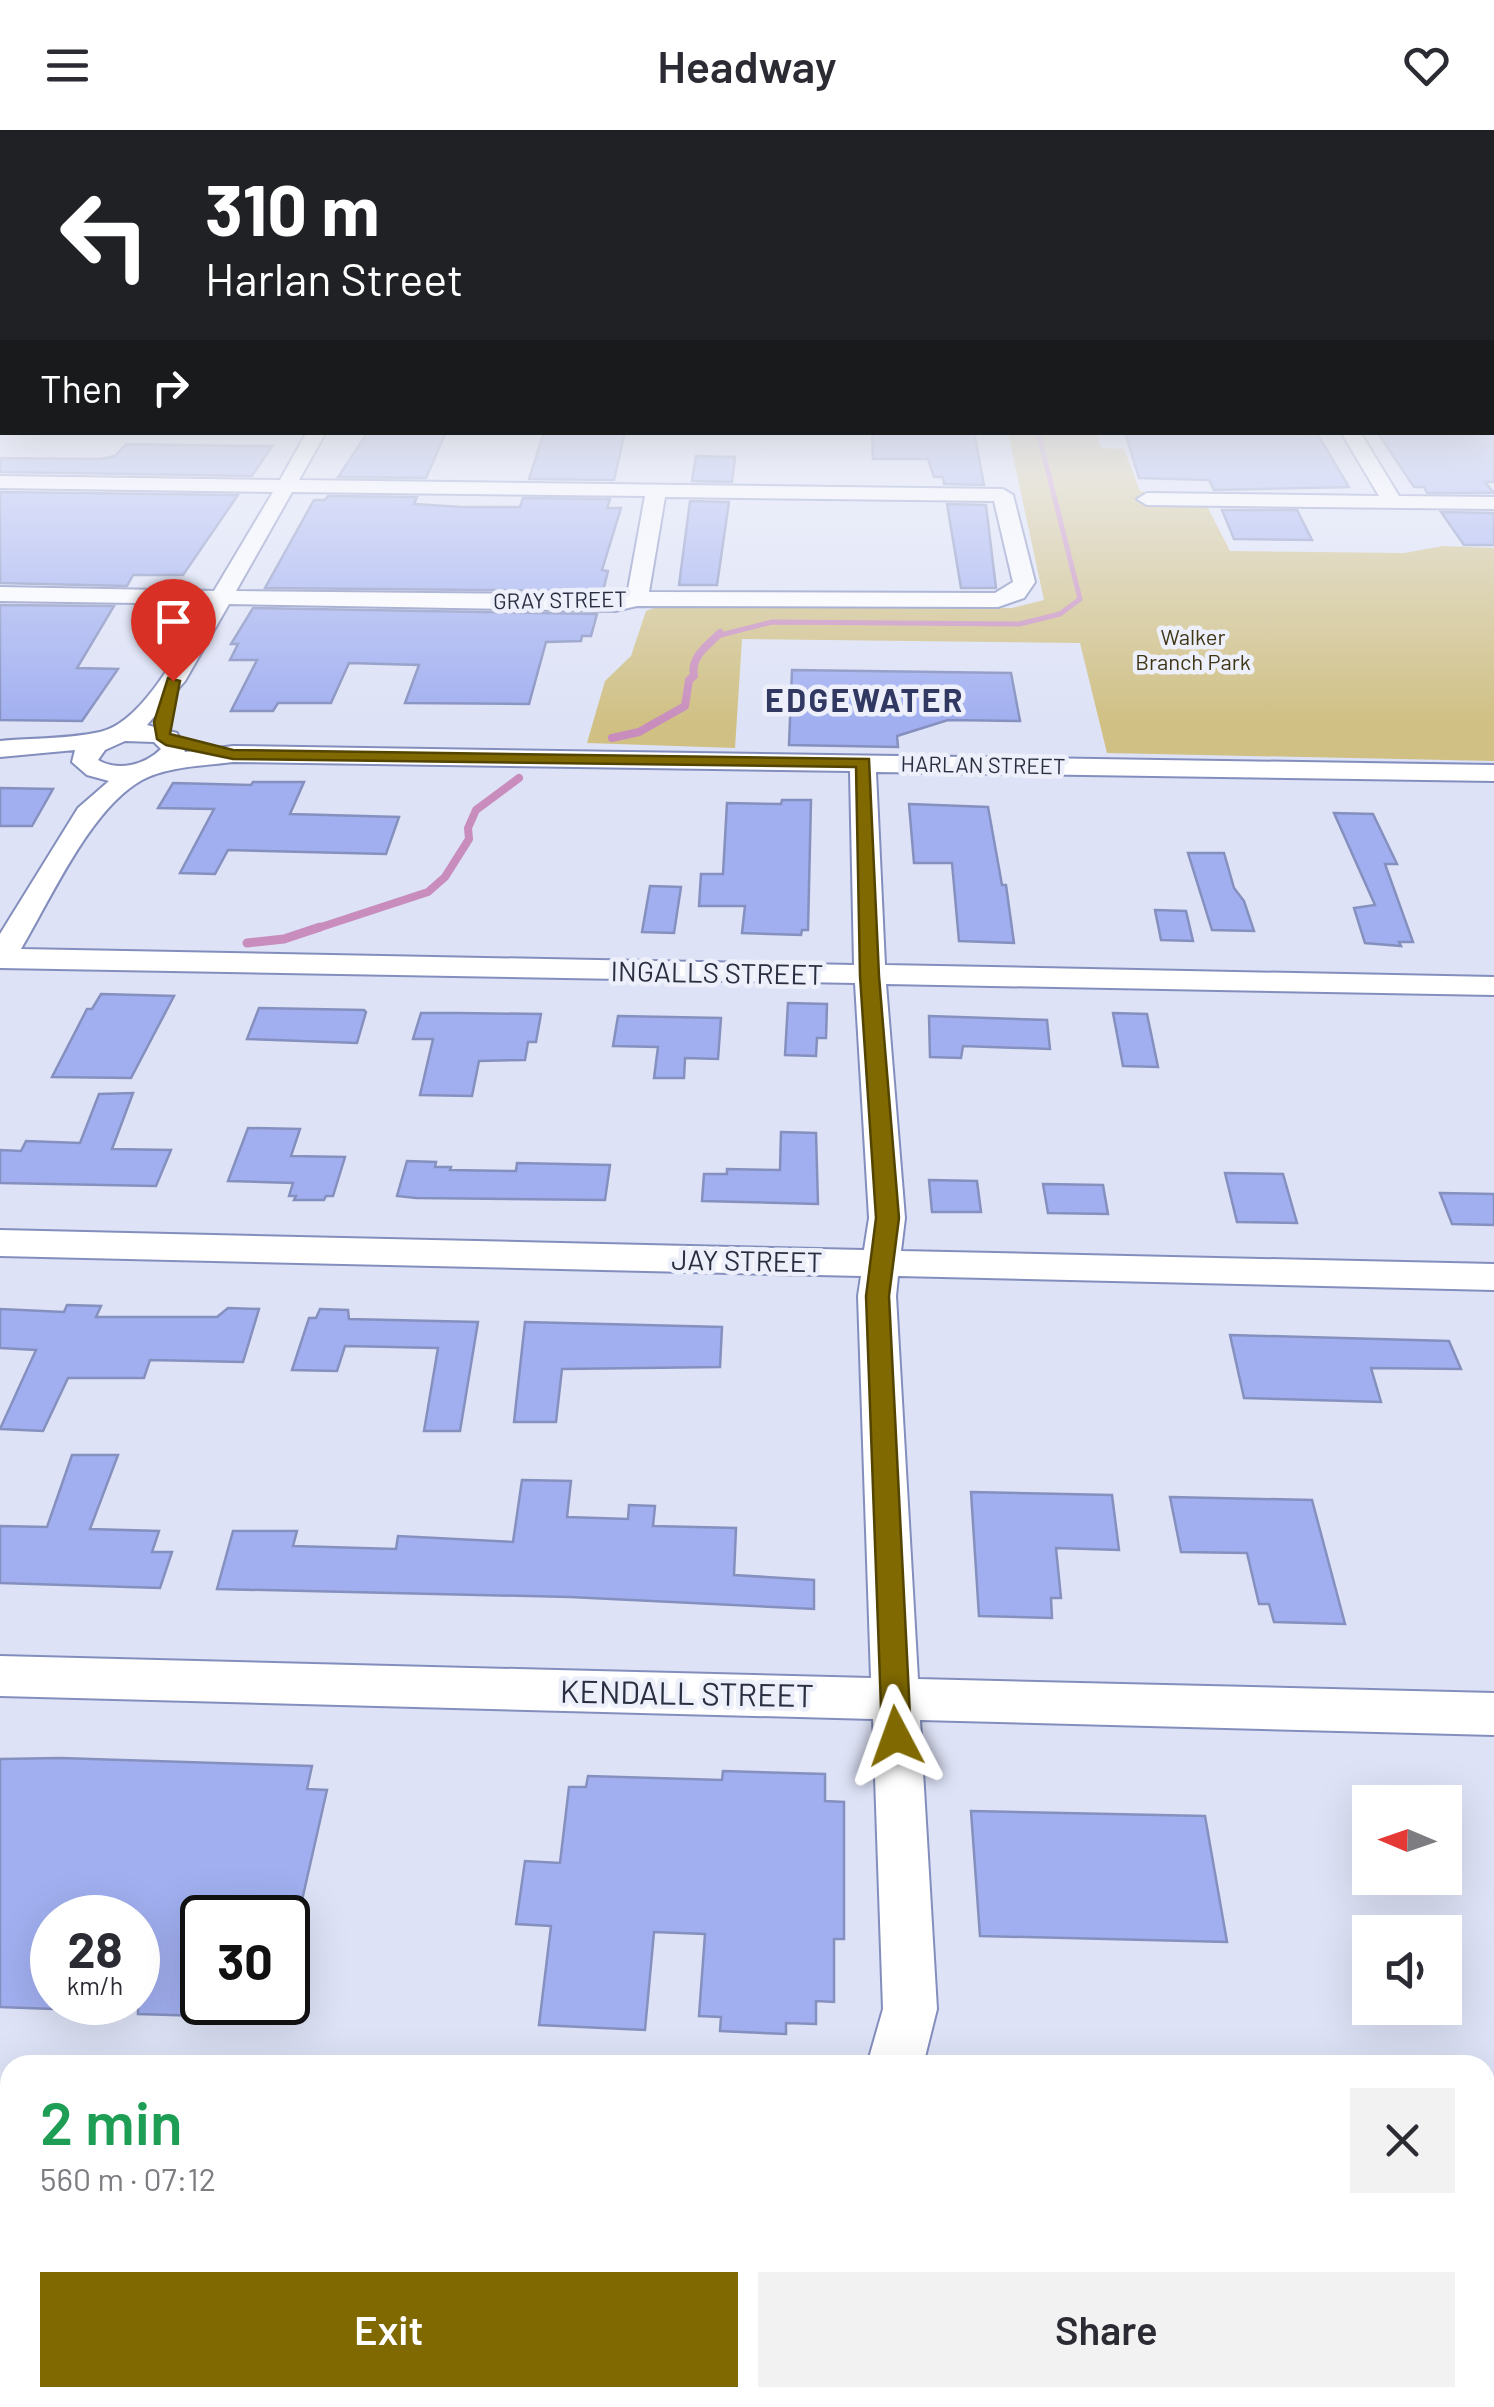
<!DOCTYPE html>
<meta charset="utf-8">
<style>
:root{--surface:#fff;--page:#f2f2f3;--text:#2b2b33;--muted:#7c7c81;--accent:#7f6900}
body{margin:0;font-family:Barlow,sans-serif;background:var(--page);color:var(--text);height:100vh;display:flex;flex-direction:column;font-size:38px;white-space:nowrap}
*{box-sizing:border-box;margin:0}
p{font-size:32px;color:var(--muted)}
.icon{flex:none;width:55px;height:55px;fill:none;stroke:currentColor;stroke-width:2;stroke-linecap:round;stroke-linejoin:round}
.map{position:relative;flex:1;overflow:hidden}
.drawer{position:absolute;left:0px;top:1925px;width:1495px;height:352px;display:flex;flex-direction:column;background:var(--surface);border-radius:30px 30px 0 0;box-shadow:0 10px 40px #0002}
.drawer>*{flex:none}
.guide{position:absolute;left:0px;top:0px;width:1495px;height:305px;box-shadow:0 10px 40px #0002;background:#202124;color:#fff;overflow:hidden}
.needle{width:65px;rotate:272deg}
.tools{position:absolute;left:1352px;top:1655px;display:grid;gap:20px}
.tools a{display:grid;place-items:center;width:110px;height:110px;border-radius:0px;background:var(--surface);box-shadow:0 10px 40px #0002;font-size:50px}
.speed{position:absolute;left:30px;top:1765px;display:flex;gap:20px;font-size:50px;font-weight:700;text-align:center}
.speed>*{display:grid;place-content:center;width:130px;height:130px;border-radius:50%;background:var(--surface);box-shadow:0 10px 40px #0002;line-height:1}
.speed small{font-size:25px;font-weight:400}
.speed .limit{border:5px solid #111;border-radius:15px;background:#fff;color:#111}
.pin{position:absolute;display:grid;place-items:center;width:85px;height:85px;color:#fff;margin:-102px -42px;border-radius:50% 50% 50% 0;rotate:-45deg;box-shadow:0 0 10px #0007}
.pin .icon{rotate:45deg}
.me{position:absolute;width:110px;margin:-55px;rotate:356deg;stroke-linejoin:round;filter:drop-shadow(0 0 8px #0008)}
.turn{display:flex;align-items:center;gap:35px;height:210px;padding:0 40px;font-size:45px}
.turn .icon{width:130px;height:130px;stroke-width:2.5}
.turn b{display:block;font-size:70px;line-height:85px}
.then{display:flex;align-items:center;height:95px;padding:0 40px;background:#0003;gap:20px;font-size:38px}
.round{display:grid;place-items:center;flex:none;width:105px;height:105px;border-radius:0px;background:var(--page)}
.summary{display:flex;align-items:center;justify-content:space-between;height:170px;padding:0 40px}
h1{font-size:60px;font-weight:600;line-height:75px;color:#1e9e55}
.cta{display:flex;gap:20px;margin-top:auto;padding:20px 40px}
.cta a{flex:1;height:115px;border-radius:0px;background:var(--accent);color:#fff;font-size:40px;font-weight:600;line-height:115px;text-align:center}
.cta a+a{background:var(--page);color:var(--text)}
header{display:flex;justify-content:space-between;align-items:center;height:130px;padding:0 40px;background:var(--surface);font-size:45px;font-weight:600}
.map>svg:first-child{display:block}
.green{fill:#d0c084}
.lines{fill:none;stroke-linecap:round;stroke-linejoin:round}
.stream-far2{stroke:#c88dbc;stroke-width:5}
.stream-far1{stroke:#c88dbc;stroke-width:8}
.stream{stroke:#c88dbc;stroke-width:9}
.building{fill:#a1aff0;stroke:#8590bf;stroke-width:2.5}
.minor-casing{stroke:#838ebd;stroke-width:4}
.minor{fill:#fff;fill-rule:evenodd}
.route{fill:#7f6900;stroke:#534400;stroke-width:2.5}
.labels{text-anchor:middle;stroke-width:9;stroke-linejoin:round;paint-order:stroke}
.far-street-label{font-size:22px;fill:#292e41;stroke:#edeffa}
.far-park-label{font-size:22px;fill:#3f3616;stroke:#edeffa}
.street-label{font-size:28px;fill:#292e41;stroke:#edeffa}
.far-district-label{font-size:32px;font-weight:bold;letter-spacing:2.5px;fill:#313861;stroke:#edeffa}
.near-street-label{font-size:32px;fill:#292e41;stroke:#edeffa}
</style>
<header><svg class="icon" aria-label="menu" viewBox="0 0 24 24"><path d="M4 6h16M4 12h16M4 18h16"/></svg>Headway<svg class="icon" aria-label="heart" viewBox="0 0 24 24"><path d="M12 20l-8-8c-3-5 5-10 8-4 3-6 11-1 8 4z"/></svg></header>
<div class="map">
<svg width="1494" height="2277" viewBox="0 0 1494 2277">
<rect width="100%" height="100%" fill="#dde2f6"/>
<path class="green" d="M1008,303H1096L1101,318L1124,319L1140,361L1206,374L1230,421L1404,423L1443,416L1494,418V631L1107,623L1080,513L742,509L735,618L587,613L605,551L631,526L646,481L665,474L1012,478L1044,470Z"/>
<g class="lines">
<path class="stream-far2" d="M717,506L772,492L1019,494L1060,484L1080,469L1038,302"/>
<path class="stream-far1" d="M612,608L639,602L685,576L689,550L694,546C690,527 707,516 720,503
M312,800L428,762L445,747L469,709L468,698L476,680L519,648"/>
<path class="stream" d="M247,813L284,809L320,797"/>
</g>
<path class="building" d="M368,302H446L426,348L338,347Z
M544,302H625L614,350L529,349Z
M872,302H974L984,355L944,354L943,347H934L928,329H873Z
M1125,302L1318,305L1349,357L1214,360L1209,350L1139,348Z
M1377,302H1494V352H1485L1494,363H1427L1424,357H1414Z
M126,314L238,316H272L252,346L0,342V328L100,329L115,326Z
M696,326L735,327L732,352L692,351Z
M0,362L238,365L183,445H133L127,456L0,453Z
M328,366L417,367L414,374L462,377H520L523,368L610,369L607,378H621L602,440L608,441L603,461L265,458L314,370H325Z
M690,371L729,372L717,455H679Z
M947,374L986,375L996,458H961Z
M1222,380H1297L1312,410L1234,409Z
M1441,382L1494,383V415H1464Z
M0,475L114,476L77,538L118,539L82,591L0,590Z
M253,478L597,484L591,506H582L581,511L546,512L529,574L405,573L419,535L349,533L331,573H278L273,581H231L257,530H230L238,514H231Z
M792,540L1011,543L1020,591L948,590L897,606L898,617L789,615Z
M253,652H304L290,684L399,687L386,724L228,720L215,744L180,743L214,679L158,678L173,653L251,655Z
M0,658L53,659L32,696H0Z
M782,670H811L808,800H802L801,805L742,803L745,776H699L701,744H723L727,673L781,674Z
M909,674L988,677L1002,755H1006L1014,813L959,811L952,733H914Z
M1334,683L1373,684L1397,734H1385L1413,812H1399L1401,816L1365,813L1354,778L1375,775Z
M1188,723H1224L1234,758L1244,771L1254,801L1212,800Z
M650,756L681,757L674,803L642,802Z
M1155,780L1186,781L1193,811L1161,810Z
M101,864L174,866L131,948L52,947L87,879H92Z
M788,873L827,874L826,908H817L816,926L785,925Z
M259,878L364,880L366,882L357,913L247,909Z
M421,883H457L541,884L536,912H528L525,930L479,931L472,966L420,965L433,909H413Z
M1113,883L1147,884L1158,937L1123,936Z
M618,886L721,888L718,929L685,928L684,948H654L658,917L613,916Z
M929,886L1047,890L1050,919L963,916L961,928L930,927Z
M133,963L112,1019L171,1020L156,1056L0,1053V1020L21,1021L26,1011L80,1013L99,964Z
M248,998L300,999L291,1026L345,1027L333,1066H326L324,1070H294L296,1066H289L293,1053L228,1051Z
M781,1002L816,1003L818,1074L702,1071L704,1044H727V1039L780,1040Z
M407,1031L436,1032L435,1037H451L450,1040L516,1041L517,1033L610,1035L605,1070L416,1068L397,1066Z
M1225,1043L1283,1044L1297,1093L1237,1092Z
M929,1050L977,1051L981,1082H932Z
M1043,1054L1103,1055L1108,1084L1048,1083Z
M1440,1063L1494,1064V1095L1452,1094Z
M67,1175L101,1176L96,1187H217L228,1178L259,1179L243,1232L150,1230L144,1248H68L43,1301L0,1299L36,1220L0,1218V1179L64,1182Z
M320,1179L348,1180L349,1189L478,1192L460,1301H424L438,1218L345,1216L337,1241L292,1240L309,1188H316Z
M525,1192L722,1197L720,1237L562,1239L556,1292H514Z
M1230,1205L1449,1211L1461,1239L1371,1238L1381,1272L1244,1268Z
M72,1325H118L90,1399L159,1401L152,1422H172L160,1458L0,1453V1396L47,1397Z
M522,1350L571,1351L567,1387L628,1389L629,1375L655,1376L653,1396L736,1398L734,1445L814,1450V1479L570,1467L217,1459L233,1401H297L293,1416L396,1419L398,1406L513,1412Z
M971,1362L1112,1365L1119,1420L1056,1418L1061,1468H1051L1052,1488L979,1486Z
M1170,1367L1312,1370L1345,1494L1274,1492L1269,1474H1259L1247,1423L1181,1422Z
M60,1628L312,1636L307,1659L327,1660L298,1788H202V1886L138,1884V1788H52V1879L0,1877V1629Z
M723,1641L825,1644V1671L844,1672V1809H834V1872L816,1871V1894L786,1893V1904L720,1901L721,1887L699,1886L705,1804L654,1802L645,1900L539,1895L551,1796L516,1794L525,1731L560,1733L569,1657H586L588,1646L722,1650Z
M971,1681L1205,1686L1227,1812L980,1806Z"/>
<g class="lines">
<defs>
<path id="minor" d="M1492,276H1494V283H1492Z
M307,302H326L299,350L1003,359L1013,365L1035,452L1024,468L998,477L637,476L615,481L229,474L185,551L147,595L177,603L185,622L233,616L1494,635V651L876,642L885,835L1494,847V865L886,854L905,1088L901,1121L1494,1134V1160L898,1146L896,1166L918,1549L1494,1563V1605L920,1590L937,1879L923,1935H867L883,1879L873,1589L0,1566V1526L871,1548L858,1166L861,1146L0,1126V1100L864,1120L869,1088L855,853L0,838V804L78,678L109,651L87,645L72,632L75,620L0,627V611C32,608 68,609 100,602C145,592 184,511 206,474L0,471V457L214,461L273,362L0,358V346L280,350ZM292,362L645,366L627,465L236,461ZM665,367L994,371L1013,452L995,463L649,462ZM125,611L154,612L161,619C145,635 118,642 98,630L105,620ZM233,632L850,641L854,835L21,819C51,769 90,679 142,650C169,636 203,636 233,632Z
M1341,302H1360L1399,366L1494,367V379L1147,375L1137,369L1147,363L1379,366Z
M588,2268H656L653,2277H585Z"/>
</defs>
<use href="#minor" class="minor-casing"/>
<use href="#minor" class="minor"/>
</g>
<linearGradient id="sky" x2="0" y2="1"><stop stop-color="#9ba4d6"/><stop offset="0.46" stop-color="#f0f2fb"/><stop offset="1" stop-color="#f0f2fb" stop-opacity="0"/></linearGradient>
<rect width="1494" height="594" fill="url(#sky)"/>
<path class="route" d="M168,548L180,551L170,604L233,620L869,629L879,846L899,1088L889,1166L911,1606L907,1615L896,1619L886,1615L882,1606L866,1166L876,1088L860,846L856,637L233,629L166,615L157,609L154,592Z"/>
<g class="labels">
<g class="far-street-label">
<text transform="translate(560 470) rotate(-1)" y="8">GRAY STREET</text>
<text transform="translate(983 635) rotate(1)" y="8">HARLAN STREET</text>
</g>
<g class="far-park-label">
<text x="1193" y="515">Walker<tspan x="1193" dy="25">Branch Park</tspan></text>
</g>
<g class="street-label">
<text transform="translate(717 843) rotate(1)" y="10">INGALLS STREET</text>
<text transform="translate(747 1131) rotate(1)" y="10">JAY STREET</text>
</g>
<g class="far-district-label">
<text x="865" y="582">EDGEWATER</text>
</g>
<g class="near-street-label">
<text transform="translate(687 1564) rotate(1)" y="11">KENDALL STREET</text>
</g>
</g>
</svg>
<div class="tools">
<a><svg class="needle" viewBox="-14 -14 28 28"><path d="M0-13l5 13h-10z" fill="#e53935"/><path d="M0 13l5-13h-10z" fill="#7c7c81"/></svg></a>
<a><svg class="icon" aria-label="sound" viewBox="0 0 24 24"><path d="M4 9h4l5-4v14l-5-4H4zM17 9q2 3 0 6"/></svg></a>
</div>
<div class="speed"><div>28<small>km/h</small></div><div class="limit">30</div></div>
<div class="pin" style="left:173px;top:551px;background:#d93025"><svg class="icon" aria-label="arrive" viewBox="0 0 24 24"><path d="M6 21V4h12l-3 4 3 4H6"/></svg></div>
<svg class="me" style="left:896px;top:1606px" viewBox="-20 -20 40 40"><path d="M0-17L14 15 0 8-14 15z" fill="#7f6900" stroke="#fff" stroke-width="4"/></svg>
<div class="guide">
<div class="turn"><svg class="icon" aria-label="left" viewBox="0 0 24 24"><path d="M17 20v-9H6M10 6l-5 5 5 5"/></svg><div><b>310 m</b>Harlan Street</div></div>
<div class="then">Then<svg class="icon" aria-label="right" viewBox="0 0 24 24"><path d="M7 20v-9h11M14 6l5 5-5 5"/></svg></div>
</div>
<section class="drawer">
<div class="summary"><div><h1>2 min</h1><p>560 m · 07:12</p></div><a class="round"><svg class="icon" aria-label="close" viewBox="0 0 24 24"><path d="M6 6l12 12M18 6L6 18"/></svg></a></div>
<div class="cta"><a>Exit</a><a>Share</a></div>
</section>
</div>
